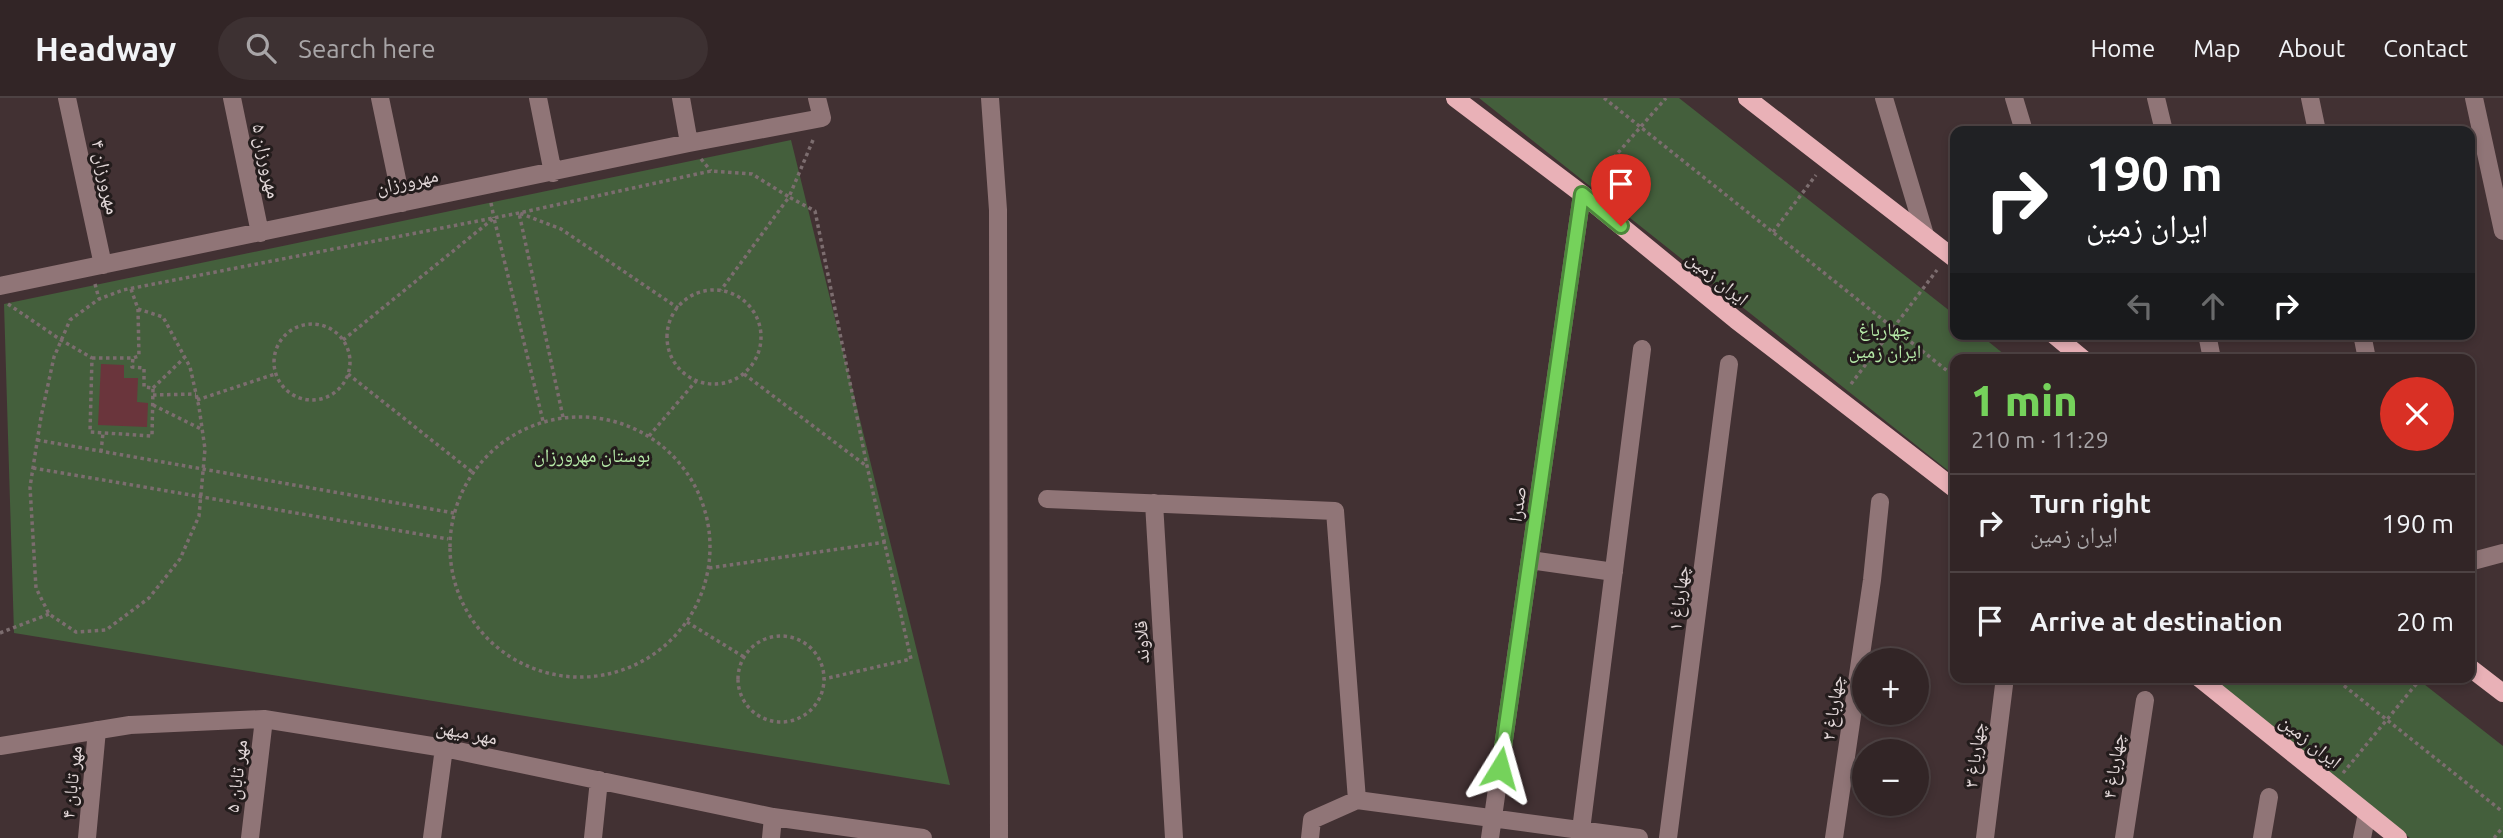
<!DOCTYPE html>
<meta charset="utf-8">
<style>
:root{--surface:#322526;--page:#3d3132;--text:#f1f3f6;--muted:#a8a5a7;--line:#4d4243;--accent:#75d25b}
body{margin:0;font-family:Ubuntu,"Noto Naskh Arabic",sans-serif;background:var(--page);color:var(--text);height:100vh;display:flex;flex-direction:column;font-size:26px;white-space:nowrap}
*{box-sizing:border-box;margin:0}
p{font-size:23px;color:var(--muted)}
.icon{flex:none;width:38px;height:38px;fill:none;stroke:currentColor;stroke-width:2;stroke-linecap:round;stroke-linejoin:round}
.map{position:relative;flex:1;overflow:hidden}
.sheet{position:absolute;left:1950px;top:256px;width:525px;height:329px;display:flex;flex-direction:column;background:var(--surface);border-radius:14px;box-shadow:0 4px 10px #0003,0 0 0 2px var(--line)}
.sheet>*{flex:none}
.hud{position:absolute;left:1950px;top:28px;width:525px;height:214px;border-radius:14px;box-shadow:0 4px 10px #0003,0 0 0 2px var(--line);background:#202124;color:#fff;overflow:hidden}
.buttons{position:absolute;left:1852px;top:550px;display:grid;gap:14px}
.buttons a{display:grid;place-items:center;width:77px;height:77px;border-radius:50%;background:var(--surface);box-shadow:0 4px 10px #0003,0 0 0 2px var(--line);font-size:35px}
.pin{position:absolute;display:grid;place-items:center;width:60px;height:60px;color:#fff;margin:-72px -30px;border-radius:50% 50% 50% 0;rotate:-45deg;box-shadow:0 0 7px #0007}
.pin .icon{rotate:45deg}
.me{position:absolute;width:77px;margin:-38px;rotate:8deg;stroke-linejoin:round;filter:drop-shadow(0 0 5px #0008)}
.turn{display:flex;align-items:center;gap:24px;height:147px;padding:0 21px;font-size:32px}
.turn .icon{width:91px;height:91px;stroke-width:2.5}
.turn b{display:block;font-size:49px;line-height:60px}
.lanes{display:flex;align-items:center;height:66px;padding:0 21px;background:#0003;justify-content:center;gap:35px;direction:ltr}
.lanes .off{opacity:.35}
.round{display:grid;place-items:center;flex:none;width:74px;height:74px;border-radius:37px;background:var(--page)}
.head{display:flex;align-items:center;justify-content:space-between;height:119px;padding:0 21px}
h1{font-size:42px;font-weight:800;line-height:52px;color:var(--accent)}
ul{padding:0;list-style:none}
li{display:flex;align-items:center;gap:21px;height:98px;padding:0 21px;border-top:2px solid var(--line)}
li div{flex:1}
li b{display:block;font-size:26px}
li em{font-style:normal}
header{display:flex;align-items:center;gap:42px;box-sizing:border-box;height:98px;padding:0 35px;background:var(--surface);border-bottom:2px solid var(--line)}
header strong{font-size:33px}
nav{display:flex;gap:38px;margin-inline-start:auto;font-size:24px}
.search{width:490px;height:63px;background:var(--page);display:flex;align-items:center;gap:18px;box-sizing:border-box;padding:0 24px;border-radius:38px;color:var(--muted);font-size:26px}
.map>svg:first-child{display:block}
.green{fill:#445f3c}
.building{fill:#6a353c}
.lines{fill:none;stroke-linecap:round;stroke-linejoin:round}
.path{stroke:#7c6d6f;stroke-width:3.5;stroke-dasharray:3.5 3.5;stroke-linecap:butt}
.minor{stroke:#907577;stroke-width:18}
.major{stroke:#e9b1b7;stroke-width:18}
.route-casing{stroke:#4c883b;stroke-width:18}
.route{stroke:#75d25b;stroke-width:12}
.labels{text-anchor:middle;stroke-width:6;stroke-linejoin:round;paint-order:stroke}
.street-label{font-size:19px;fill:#e3d8d9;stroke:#231c1c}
.park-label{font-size:19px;fill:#b6eba8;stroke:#231c1c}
</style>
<header>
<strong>Headway</strong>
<div class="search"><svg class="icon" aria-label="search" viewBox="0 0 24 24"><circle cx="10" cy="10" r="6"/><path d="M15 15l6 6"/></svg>Search here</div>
<nav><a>Home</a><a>Map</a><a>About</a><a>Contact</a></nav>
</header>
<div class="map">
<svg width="2503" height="740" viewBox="0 0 2503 740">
<rect width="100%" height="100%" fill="#423133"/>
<path class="green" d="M1479,0H1679L1955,217V236H1979L2010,261H1955V378Z
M791,42L950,687L14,535L4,206Z
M2208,579H2415L2503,648V740H2410Z"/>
<path class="building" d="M101,266L124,267V280H138L137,304L148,305L147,329L98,327Z"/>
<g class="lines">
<path class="path" d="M1604,0L1955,279
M813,42L789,99L815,113L867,368L911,561L824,581
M701,61L711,73
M1595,81L1666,0
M491,105L494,120
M1773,134L1816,77
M95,186L99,201
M131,191L138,211L139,258L133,260
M667 239a47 47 0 1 1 94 0a47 47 0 1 1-94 0Z
M8,206L61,242L92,260
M138,211L163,219L190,269L199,309L205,351L199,418L180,461L149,500L106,532L76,534L49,516L36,490L30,389L41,319L54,259L70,222L99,201L123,192L519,115L711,73L752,76L789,99L721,192
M274 264a38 38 0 1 1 76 0a38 38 0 1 1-76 0Z
M343,242L494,120L543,323
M92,260H133L132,269L144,270V289L153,290L152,338L90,334Z
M348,276L472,374
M744,276L865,367
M1851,286L1937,172
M153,290L184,260
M153,297L196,296
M197,302L275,276
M153,307L201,331
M450 449a130 130 0 1 1 260 0a130 130 0 1 1-260 0Z
M563,319L519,115L561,131L678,210
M649,338L696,283
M37,342L454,415
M101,354L103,335
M33,370L448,441
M709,470L886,444
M687,524L744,559
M0,535L49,516
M738 581a43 43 0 1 1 86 0a43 43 0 1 1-86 0Z
M2333,579L2503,714
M2343,675L2422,579
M2494,740L2503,729"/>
<path class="minor" d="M67,0L103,167
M232,0L260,135
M380,0L402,105
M538,0L553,75
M681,0L689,45
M990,0L998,112L999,740
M1884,0L1925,137
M2014,0L2024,33
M2156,0L2164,33
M2310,0L2317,33
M2474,0L2503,133
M0,188L689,45L822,20L817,0
M2207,236L2212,261
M2362,236L2367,261
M1047,401L1335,413L1357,702
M1154,405L1174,740
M1530,462L1614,474
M2469,464L2503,455
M0,648L130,627L264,621L444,650L773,719L923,740
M1581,732L1642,251
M87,740L97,632
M250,740L264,621
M432,740L444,650
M593,740L599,682
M771,740L773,719
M1310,740L1312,722L1357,702L1639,740
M1490,740L1582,96
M1668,740L1729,266
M1834,740L1872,482L1880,404
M1985,740L2005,579
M2124,740L2145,602
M2262,740L2269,699
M2362,740L2367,715"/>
<path class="major" d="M1455,0L1582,96L1736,222L1955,391
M1747,0L1955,161
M2053,236L2083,261
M2469,569L2503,595
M2198,579L2398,740"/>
</g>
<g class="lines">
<defs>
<path id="route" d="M1500,670L1582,96L1621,128"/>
</defs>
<use href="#route" class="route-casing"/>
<use href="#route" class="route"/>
</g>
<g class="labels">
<g class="street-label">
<text transform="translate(267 63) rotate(78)" y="7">مهرورزان ۵</text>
<text transform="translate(106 79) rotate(78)" y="7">مهرورزان ۴</text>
<text transform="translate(407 83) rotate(-12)" y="7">مهرورزان</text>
<text transform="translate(1718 180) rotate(39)" y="7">ایران زمین</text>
<text transform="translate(1517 406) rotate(-82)" y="7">صدرا</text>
<text transform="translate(1678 500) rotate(-83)" y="7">چهارباغ ۱</text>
<text transform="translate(1141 544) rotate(-93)" y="7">قلاوند</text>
<text transform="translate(1832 610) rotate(-82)" y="7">چهارباغ ۲</text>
<text transform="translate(467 634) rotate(11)" y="7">مهر میهن</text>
<text transform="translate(2311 643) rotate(39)" y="7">ایران زمین</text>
<text transform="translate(1974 657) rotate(-83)" y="7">چهارباغ ۳</text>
<text transform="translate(2113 668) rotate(-82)" y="7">چهارباغ ۴</text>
<text transform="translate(236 678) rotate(-83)" y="7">مهر تابان ۵</text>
<text transform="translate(71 684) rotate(-84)" y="7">مهر تابان ۴</text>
</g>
<g class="park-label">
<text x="1885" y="238">چهارباغ<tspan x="1885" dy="22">ایران زمین</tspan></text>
<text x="592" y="364">بوستان مهرورزان</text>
</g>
</g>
</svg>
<div class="buttons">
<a>+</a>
<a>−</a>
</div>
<div class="pin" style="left:1621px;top:128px;background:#d93025"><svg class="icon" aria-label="arrive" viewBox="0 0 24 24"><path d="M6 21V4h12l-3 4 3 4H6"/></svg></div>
<svg class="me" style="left:1500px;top:670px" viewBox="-20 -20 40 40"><path d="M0-17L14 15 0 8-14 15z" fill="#75d25b" stroke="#fff" stroke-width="4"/></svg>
<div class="hud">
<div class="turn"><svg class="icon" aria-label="right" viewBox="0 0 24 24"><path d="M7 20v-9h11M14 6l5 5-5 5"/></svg><div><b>190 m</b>ایران زمین</div></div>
<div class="lanes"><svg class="icon off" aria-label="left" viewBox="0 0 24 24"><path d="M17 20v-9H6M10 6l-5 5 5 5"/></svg><svg class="icon off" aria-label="ahead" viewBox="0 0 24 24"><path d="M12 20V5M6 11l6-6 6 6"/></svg><svg class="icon" aria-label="right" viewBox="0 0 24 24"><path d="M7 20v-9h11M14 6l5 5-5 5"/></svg></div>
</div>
<section class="sheet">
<div class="head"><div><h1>1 min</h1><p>210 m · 11:29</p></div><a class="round" style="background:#d93025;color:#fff"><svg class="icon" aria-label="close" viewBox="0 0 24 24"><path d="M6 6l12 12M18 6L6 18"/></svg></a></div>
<ul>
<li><svg class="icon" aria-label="right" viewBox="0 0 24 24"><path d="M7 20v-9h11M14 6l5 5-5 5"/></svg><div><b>Turn right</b><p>ایران زمین</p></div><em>190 m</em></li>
<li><svg class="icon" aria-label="arrive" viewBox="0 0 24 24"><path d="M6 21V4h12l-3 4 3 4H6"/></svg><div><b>Arrive at destination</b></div><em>20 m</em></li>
</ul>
</section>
</div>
